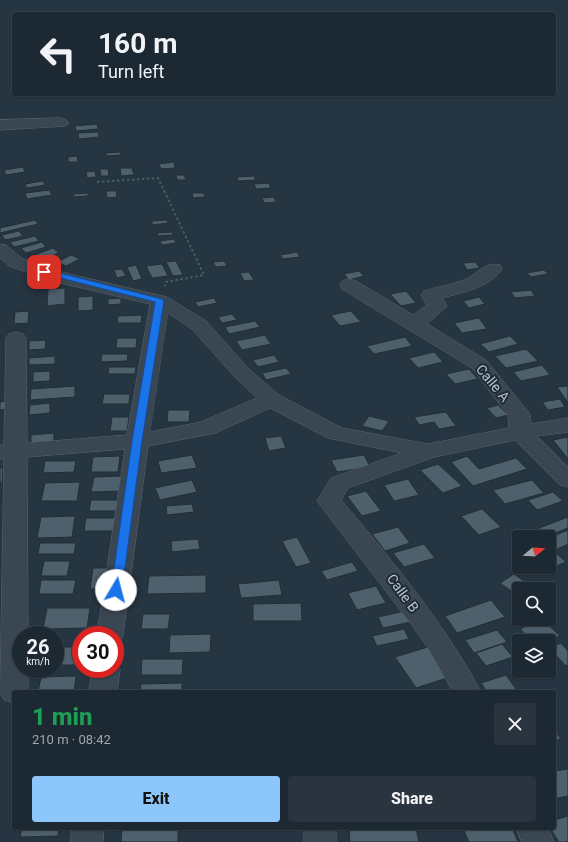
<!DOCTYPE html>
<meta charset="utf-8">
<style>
:root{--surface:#1c2832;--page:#29343e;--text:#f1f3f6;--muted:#a0a6ac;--line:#3a444d;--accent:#8dc6fa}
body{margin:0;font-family:Roboto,sans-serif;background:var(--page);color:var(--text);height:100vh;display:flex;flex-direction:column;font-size:15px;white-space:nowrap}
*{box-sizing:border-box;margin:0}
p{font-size:13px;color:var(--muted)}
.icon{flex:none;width:22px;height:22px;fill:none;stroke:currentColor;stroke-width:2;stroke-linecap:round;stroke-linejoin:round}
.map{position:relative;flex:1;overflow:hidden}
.details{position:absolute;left:12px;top:690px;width:544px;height:140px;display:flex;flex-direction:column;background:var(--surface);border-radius:4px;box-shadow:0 1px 3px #0004,0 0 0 1px var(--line)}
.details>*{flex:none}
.guide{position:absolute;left:12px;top:12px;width:544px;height:84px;border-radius:4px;box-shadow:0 1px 3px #0004,0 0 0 1px var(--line);background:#1c2832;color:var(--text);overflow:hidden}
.needle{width:26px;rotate:72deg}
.buttons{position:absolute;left:512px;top:530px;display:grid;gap:8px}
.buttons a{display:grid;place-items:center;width:44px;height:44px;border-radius:4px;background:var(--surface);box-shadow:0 1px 3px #0004,0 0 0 1px var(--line);font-size:20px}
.speed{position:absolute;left:12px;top:626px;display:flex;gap:8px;font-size:20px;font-weight:700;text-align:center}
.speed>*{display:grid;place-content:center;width:52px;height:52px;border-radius:50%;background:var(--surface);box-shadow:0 1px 3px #0004,0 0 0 1px var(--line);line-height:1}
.speed small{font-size:10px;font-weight:400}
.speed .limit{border:6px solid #d22;background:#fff;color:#111}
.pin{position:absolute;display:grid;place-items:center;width:34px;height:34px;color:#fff;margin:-17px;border-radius:8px;box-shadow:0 2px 6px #0006}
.me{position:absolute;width:44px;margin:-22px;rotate:8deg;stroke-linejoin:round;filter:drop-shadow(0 0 3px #0008)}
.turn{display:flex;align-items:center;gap:14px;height:84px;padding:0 20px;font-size:18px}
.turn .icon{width:52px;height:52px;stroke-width:2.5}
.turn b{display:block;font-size:28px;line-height:34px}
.round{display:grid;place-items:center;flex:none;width:42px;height:42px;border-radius:4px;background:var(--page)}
.headline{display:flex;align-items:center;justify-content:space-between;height:68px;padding:0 20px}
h1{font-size:24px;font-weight:800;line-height:30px;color:#1e9e55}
.cta{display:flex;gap:8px;margin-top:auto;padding:8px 20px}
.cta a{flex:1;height:46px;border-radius:4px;background:var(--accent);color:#111;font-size:16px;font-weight:800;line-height:46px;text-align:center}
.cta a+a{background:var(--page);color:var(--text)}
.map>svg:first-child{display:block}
.building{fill:#4f606d;stroke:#212e39}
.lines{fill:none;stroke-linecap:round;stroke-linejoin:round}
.minor-casing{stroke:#58656f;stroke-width:1}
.path{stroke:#465f5e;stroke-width:2;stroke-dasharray:2.5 2.5;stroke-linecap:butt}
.minor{fill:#3a4752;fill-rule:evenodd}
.route{fill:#1a73e8;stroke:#114b97}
.labels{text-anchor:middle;stroke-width:4;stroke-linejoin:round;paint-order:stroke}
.street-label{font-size:14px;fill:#b7c2cc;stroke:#1f2c37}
</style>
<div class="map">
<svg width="568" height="842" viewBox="0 0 568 842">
<rect width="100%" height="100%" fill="#263542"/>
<path class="building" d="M97,124L98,129L76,131L75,126Z
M98,132L99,137L79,139L78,133Z
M121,152V155L106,156V153Z
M77,156L78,162H68V157Z
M174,162L175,168L161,169L159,164Z
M23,167L25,172L6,175L4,170Z
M120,168H132L134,175L121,176Z
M100,169H108L109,176H101Z
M95,171L96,177L87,178L86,172Z
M176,175H184L186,180H177Z
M254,176L256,180L238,181L237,177Z
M43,181L45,185L27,188L25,184Z
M269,183L271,188L256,189L254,184Z
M49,190L52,195L27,199L25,193Z
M106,191H116L117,197L107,198Z
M88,193V196L74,197L73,194Z
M192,193H204L205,197L193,198Z
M274,197L276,202L264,203L262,198Z
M35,220L38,224L0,233V228Z
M167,220L168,223L152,225V221Z
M19,231L23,236L5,240L2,235Z
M172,232L173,235L158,236L157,233Z
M35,236L39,241L14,247L10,242Z
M174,239L176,243L162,245L160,241Z
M42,242L46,247L26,253L21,248Z
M53,248L59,253L38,261L32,256Z
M297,252L300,257L283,259L280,255Z
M71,255L80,259L66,266L57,262Z
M176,261L183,275L173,276L166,262Z
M224,261L227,266L216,267L213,262Z
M475,262L480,268L467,270L463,263Z
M162,264L168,276L152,278L146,266Z
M136,265L142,279L133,281L127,267Z
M122,269L126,276L117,278L114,270Z
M544,270L548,274L531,277L527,273Z
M359,271L364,276L349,280L344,274Z
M249,272L254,280L244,281L240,273Z
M65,288V304L47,306L48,289Z
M531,290L535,296L515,298L511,292Z
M406,291L416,303L401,306L390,294Z
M93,296V310L78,311V297Z
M479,297L485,304L469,308L463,301Z
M121,298V304L108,305V299Z
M214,298L217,303L198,307L195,302Z
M29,311L28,323L14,324L15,312Z
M351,311L361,322L340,326L331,315Z
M232,314L237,320L222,323L218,317Z
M142,315L141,323H117L118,316Z
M479,318L487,329L462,333L454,323Z
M255,321L260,327L229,334L225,327Z
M265,335L271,344L242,350L236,341Z
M510,336L518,344L489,352L480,344Z
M405,337L412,346L374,354L367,346Z
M117,338H137L136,348H116Z
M46,340L45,349L29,350V341Z
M526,349L538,361L506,368L495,356Z
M434,352L443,362L418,368L409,358Z
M102,354H128L127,361L101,362Z
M274,355L279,362L258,367L253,360Z
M55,356V364L29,365V358Z
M542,365L550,375L521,381L513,372Z
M109,367H136L135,374H108Z
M286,368L291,374L266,380L262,373Z
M469,369L478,379L455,384L446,374Z
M50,371V381L33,382V372Z
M75,386V397L30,400L31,389Z
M567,386L568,387V403L557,387Z
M104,394H130L129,404H102Z
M560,399L565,407L548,410L542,402Z
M8,401V409L0,410V402Z
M50,403V413L29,415L30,405Z
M498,405L508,415L496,418L487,408Z
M168,410H190L189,422H167Z
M446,412L456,426L439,429L434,422L419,425L414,417Z
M369,416L389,421L382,431L362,426Z
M112,417H129L127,431H110Z
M54,433V441L31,443V435Z
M281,436L286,448L269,451L265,438Z
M568,437V459L553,440Z
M192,455L197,468L161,473L158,461Z
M364,455L370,467L337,472L331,460Z
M120,456L118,472H91L93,457Z
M467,456L479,469L516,458L527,469L473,486L451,462Z
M45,461H76L74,472L43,473Z
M438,464L462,486L443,493L420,470Z
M0,468H3L2,483H0Z
M124,476L123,491L91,492L94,477Z
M408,479L419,495L394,501L384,485Z
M192,480L197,492L160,500L155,488Z
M532,480L544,493L505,504L493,490Z
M80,482L77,501H41L45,483Z
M366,491L381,511L362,516L347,496Z
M553,492L563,501L537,510L528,500Z
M91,500H118L117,511H89Z
M192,504L194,512L167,515L166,506Z
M482,509L501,527L479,535L461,516Z
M75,516L72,537L37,538L41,517Z
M568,517V528L545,537H535L529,532Z
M86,518H117L116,531H84Z
M398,527L410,543L385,551L372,534Z
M568,530V544L549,553V538Z
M297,537L311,563L296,567L282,541Z
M198,539L200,549L172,552L171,541Z
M40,543H76L74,554H38Z
M424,544L435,558L404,567L393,553Z
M519,551V561L512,554Z
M557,554L566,562L556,566L549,560V557Z
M44,561H70L67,576H41Z
M352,562L358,571L327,580L321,571Z
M93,568H110L108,589H90Z
M514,574L528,584L514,593L500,583Z
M206,575V593L147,594L149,576Z
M41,580H76L73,594H39Z
M279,580L282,595L241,598L238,584Z
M376,586L386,603L357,610L348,593Z
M491,600L505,617L457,633L445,616Z
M301,603L302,621H253V604Z
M47,608H90L87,628L43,629Z
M409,610L415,621L383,628L378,617Z
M143,614H170L168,629H141Z
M542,619L560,636L549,641H533L520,629Z
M404,629L409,639L377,646L372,636Z
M497,630L507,642L474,653L465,640Z
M211,634L210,652L169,653L170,635Z
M561,643L568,651V665L566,666L549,648Z
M502,644L513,657L486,666L476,653Z
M55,647H78L76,665H55Z
M428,647L450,677L416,688L395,657Z
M142,659H183L182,675H141Z
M506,675L518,692H487L481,683Z
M76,676L74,692H38L41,677Z
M182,683V692H140L141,684Z
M554,729L561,739L554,741Z
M568,769V796L554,799V771Z
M568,816V842H559L550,828H554V820Z
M22,828H59L58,836L20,837Z
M122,828H178V842H121Z
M349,828H416L419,842H350Z
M477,828H512L518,842H469L464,831Z"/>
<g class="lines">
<defs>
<path id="minor" d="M61,118L66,120L69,123L66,126L0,130V120Z
M0,244L6,245L21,258L65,273L167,297L206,321L248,368L279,395L342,428L428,444L509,428L508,415L472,368L342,289L340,285L342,281L349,279L356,281L413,315L427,305L421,295L424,291C437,287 451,285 464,280C477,275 484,261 500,265L502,269C489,288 463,292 442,298L447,306L427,324L486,360L530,414L531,424L568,418V432L537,436L568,467V487L560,485L515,440L434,457L348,488L341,500C393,561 443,622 481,692H453L428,648L411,624L317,501L331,478L402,453L328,438L270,408L215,433L148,446L123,635L120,642L115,643V635H97L125,449L27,457L28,635H21V669H28V692H14V703L4,700L0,692L4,459H0V445H4L6,338L9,334L16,332L23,334L26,338L27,443L127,435L150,304L52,281L9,266L0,258ZM168,313L192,329L234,376L257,398L201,422L150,432Z
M115,662L120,669L117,692H89L92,669H115Z
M72,828H104L103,842H71Z
M306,828H334L336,832V842H304V832Z
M516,828H548L554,842H522Z"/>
</defs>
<use href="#minor" class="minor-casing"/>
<path class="path" d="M97,182L158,178L204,275L166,282L165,286"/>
<use href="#minor" class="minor"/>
</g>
<path class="route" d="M44,269L162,299L164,301L142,441L122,590L120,593H113L111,590L132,441L155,302L41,273L40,272Z"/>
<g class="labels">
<g class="street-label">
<text transform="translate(493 383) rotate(50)" y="5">Calle A</text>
<text transform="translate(403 593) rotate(54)" y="5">Calle B</text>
</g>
</g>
</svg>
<div class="buttons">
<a><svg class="needle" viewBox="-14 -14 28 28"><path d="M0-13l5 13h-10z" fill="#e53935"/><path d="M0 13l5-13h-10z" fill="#a0a6ac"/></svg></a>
<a><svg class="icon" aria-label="search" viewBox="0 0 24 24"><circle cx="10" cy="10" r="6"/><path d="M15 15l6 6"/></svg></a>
<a><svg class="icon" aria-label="layers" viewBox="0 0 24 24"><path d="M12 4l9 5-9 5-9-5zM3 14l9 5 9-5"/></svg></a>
</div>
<div class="speed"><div>26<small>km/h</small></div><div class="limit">30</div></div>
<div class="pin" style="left:44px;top:272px;background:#d93025"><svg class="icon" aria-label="arrive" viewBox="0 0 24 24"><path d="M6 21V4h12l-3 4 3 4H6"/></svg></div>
<svg class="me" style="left:116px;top:590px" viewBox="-20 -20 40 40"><circle r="19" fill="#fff"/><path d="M0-13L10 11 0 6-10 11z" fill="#1a73e8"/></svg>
<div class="guide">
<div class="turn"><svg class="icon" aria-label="left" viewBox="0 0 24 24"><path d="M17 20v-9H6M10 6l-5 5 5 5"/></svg><div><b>160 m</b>Turn left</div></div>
</div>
<section class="details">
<div class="headline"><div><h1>1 min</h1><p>210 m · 08:42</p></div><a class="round"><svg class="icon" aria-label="close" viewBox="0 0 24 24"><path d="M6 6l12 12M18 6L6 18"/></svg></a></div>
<div class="cta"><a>Exit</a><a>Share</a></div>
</section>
</div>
